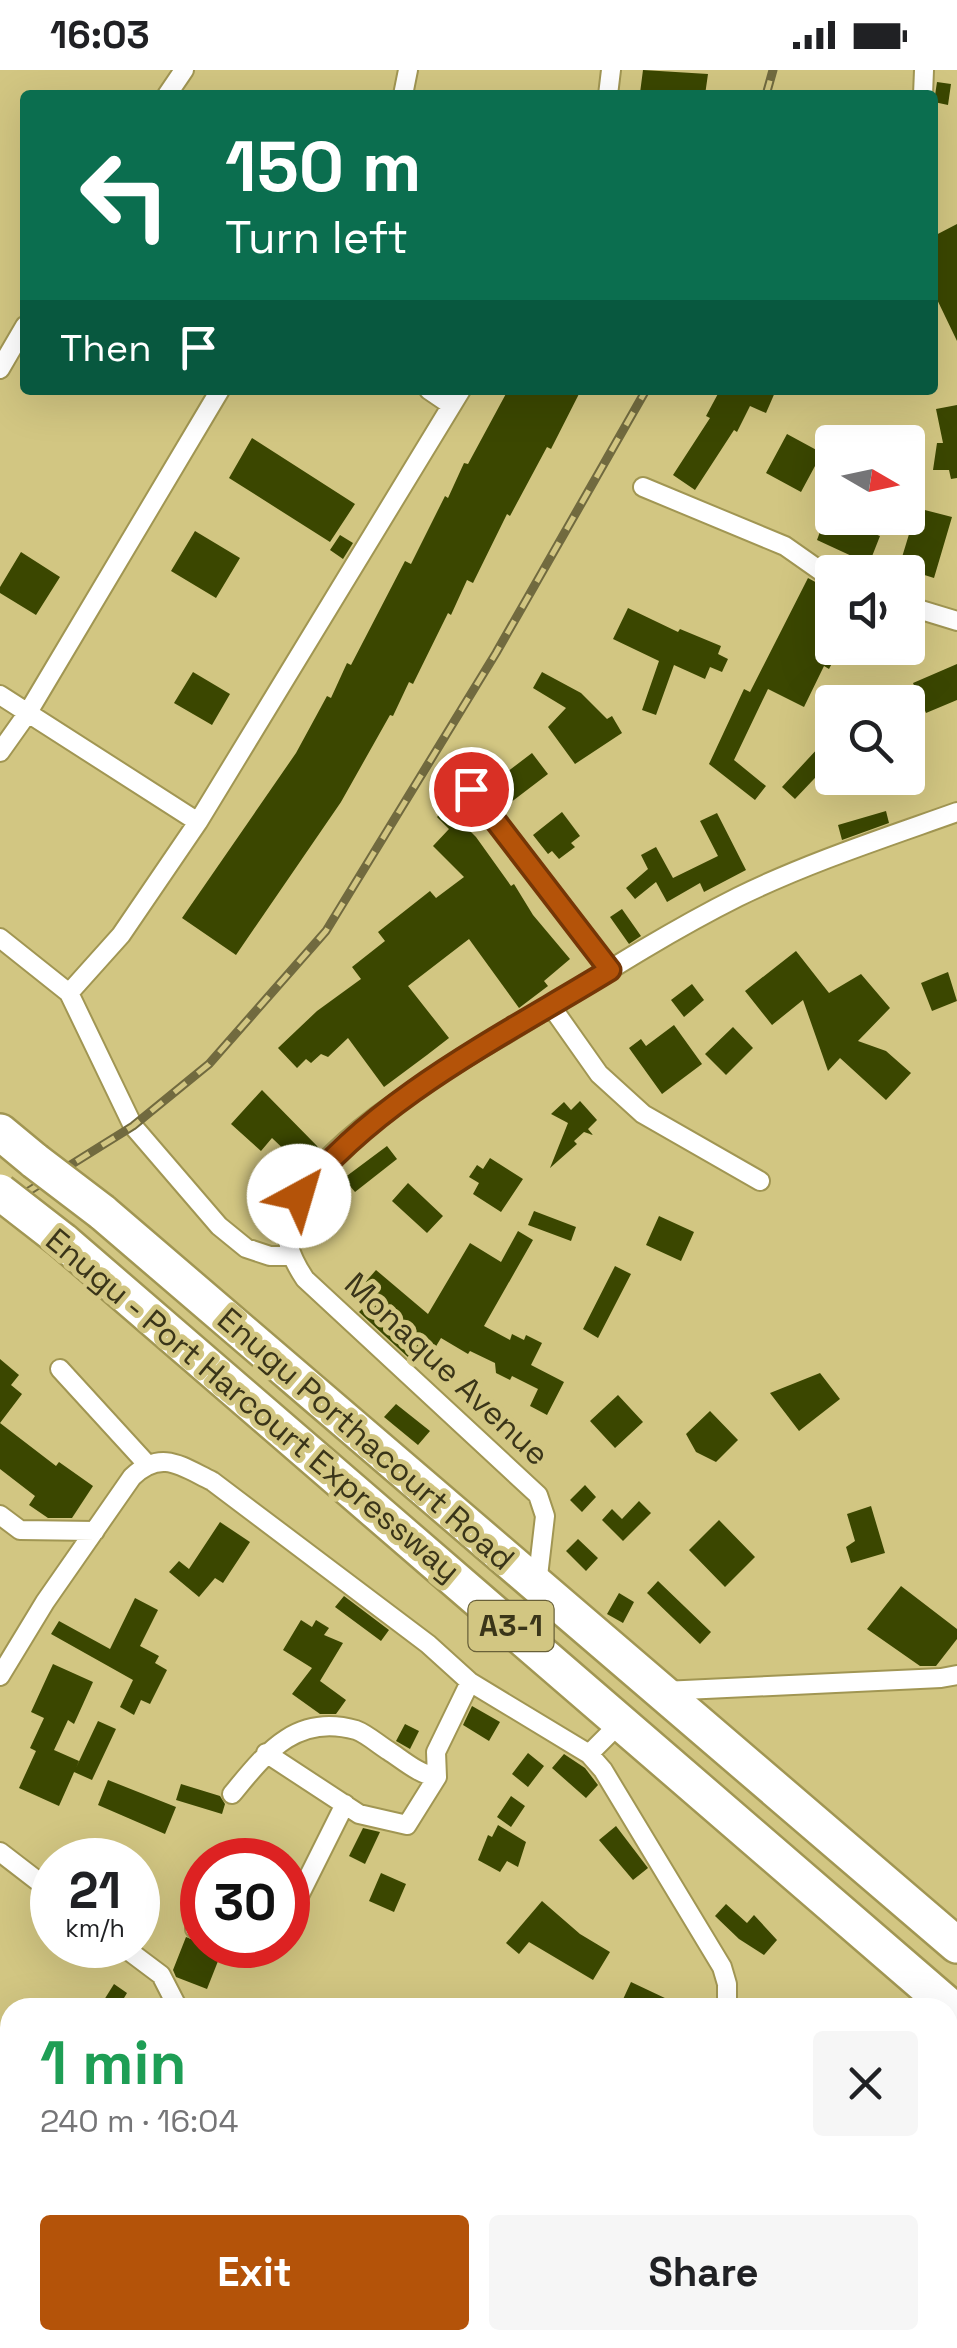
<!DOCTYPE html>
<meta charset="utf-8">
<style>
:root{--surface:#fff;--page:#f6f6f6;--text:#202124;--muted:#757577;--accent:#b45309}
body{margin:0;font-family:"Space Grotesk",sans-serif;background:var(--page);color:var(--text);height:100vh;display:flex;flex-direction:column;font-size:38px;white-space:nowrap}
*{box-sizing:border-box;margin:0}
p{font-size:32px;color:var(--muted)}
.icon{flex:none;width:55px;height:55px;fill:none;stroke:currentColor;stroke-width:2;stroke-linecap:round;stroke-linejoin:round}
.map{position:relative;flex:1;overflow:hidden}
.side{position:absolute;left:0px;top:1928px;width:958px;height:352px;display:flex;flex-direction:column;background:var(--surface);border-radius:30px 30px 0 0;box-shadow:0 10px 40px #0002}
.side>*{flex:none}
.hud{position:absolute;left:20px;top:20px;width:918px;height:305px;border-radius:10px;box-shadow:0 10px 40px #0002;background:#0b6e4f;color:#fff;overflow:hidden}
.needle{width:65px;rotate:99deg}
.controls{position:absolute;left:815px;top:355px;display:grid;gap:20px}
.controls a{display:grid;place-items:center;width:110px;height:110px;border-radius:10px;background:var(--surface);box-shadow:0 10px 40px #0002;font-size:50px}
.speed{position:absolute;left:30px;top:1768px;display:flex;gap:20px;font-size:50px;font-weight:700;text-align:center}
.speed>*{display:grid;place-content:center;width:130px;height:130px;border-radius:50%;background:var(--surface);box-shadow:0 10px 40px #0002;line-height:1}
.speed small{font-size:25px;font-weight:400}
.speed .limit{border:15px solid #d22;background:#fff;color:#111}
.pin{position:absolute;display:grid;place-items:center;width:85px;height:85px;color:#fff;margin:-42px;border:5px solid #fff;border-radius:50%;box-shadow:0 2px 10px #0007}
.me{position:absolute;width:110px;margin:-55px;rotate:39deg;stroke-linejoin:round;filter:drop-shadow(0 0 8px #0008)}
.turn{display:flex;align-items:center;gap:35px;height:210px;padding:0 40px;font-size:45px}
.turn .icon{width:130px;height:130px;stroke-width:2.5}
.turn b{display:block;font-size:70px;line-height:85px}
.then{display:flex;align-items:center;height:95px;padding:0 40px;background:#0003;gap:20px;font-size:38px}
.round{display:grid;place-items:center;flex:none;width:105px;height:105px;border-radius:10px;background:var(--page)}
.headline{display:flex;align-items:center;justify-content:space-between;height:170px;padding:0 40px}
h1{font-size:60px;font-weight:800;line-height:75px;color:#1e9e55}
.button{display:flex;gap:20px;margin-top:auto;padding:20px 40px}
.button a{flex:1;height:115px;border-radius:10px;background:var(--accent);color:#fff;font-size:40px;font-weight:800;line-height:115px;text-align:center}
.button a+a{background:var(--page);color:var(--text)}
.status{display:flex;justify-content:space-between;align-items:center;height:70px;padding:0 50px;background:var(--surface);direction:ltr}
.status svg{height:28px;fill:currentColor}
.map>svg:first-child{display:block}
.building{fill:#3b4700}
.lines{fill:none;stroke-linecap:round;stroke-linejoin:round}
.street-casing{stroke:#a19653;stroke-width:22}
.highway-casing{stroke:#a19653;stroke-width:40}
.street{stroke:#fff;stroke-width:18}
.highway{stroke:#fff;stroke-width:35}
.rail-casing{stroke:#716a3f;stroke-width:9}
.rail{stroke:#d2c682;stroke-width:5;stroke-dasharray:15;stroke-linecap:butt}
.highway-bridge-casing{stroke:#a19653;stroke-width:40;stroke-linecap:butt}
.highway-bridge{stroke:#fff;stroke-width:35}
.route-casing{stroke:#753606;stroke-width:25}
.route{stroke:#b45309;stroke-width:18}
.labels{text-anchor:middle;stroke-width:10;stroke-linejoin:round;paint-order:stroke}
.shield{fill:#d2c682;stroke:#686038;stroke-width:2.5}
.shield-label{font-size:30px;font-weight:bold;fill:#3a3519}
.street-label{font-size:32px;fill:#3a3519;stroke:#d2c682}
</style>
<div class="status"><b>16:03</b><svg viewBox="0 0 49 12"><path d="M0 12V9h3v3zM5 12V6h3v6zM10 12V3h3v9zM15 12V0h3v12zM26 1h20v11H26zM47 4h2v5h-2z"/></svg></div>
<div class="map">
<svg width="957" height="2278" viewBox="0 0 957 2278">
<rect width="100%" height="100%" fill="#d2c682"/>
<path class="building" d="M643,0L708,4L705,25L640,23Z
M937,12L951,14L948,35L934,32Z
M957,154V271L932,219V167Z
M508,320H581L551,379L547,377L510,446L507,444L473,513L467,510L451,545L448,543L413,614L409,612L393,646L390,645L341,732L236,885L182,848L296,683L327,626L331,628L347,593L351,595L405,491L411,494L445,426L448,428L464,393L468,394Z
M720,320H776L766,343L750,336L737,362L734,360L695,420L673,405L710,348L706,346Z
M957,335V408L951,409L949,400H933L937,373H943L936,339Z
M787,364L822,383L801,422L766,403Z
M252,368L355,434L330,472L229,408Z
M917,438L952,447L934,508L899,497Z
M825,448H844L842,451L880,466L869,494L817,470Z
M195,461L240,488L216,528L171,501Z
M340,465L353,473L343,489L330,480Z
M21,482L60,507L36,545L0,523V517Z
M808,508L832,521V578H840L829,599L824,596L804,637L768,619L734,690L766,716L755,730L709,694L744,619L750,622Z
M628,538L678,562L680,559L721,576L718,584L728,589L722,602L710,597L705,609L674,595L656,645L642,640L659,591L613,569Z
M957,594V630L926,643L913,613Z
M193,602L230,624L212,655L174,633Z
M542,602L581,623L607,649L612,646L622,663L575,694L548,657L566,638L533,618Z
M832,663V690L795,729L782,717Z
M532,683L548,704L502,739L486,718Z
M446,737L476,767L511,816L514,814L533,845L570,889L544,911L548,916L519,938L469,869L408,916L449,968L427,985L384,1017L348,968L328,987L321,984L311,993L306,989L297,998L278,978L317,941L361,909L352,897L385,871L378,862L430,821L436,828L464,807L433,776L449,759L437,747Z
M886,741L889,753L842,770L838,755Z
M562,742L580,766L571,773L575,777L559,789L552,781L548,784L533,765Z
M717,743L746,800L704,822L700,813L667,832L656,812L635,829L626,818L648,799L641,785L656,777L673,808L718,786L700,751Z
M622,839L641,866L629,874L610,847Z
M796,881L829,923L861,904L890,938L858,971L886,981L911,1003L886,1030L840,988L828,1001L803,930L772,955L745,921Z
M948,902L957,931L932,941L921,913Z
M692,914L704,930L684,947L671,930Z
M674,955L702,994L662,1024L629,978L641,969L646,976Z
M733,957L753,978L726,1005L705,984Z
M262,1020L320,1079L286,1123L272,1109L292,1087L272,1068L261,1081L231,1054Z
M580,1031L597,1050L588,1059L593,1065L584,1062L574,1071L577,1074L550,1098L568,1053L551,1044L564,1032L571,1040Z
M387,1076L397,1089L355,1122L350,1116L319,1158L307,1149L332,1117Z
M490,1088L523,1109L501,1142L473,1124L479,1113L469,1107L477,1095L483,1099Z
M408,1113L443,1146L427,1163L392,1131Z
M534,1141L576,1157L571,1171L528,1155Z
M659,1146L694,1162L681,1191L646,1175Z
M518,1161L533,1170L484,1256L510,1270L512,1264L524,1270L526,1265L542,1273L531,1295L564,1312L547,1345L530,1336L538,1319L512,1306L510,1310L496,1303L495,1293L470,1281L468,1284L441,1268L435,1278L426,1272L410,1289L359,1242L375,1226L362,1216L376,1200L428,1244L470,1173L501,1192Z
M615,1196L631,1204L598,1268L583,1259Z
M0,1289L19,1305L11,1315L22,1324L0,1353Z
M820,1303L840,1329L799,1361L770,1323Z
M618,1325L643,1352L615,1378L590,1351Z
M396,1334L430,1361L418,1375L384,1347Z
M710,1341L738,1370L716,1392L696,1382L686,1364Z
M0,1353L56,1396L59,1392L93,1416L72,1448H48L29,1435L35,1426L0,1399Z
M585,1415L596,1427L582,1442L570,1430Z
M639,1431L651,1443L623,1471L602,1450L612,1439L622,1449Z
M871,1436L885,1483L851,1493L846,1477L855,1471L847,1444Z
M719,1450L755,1487L725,1517L689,1480Z
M220,1452L250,1472L223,1513L215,1508L199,1527L169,1502L179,1491L189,1499Z
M578,1469L598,1488L586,1501L566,1481Z
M658,1511L711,1562L700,1574L647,1523Z
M901,1516L957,1559V1569L936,1596H920L867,1559Z
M619,1523L634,1532L623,1553L607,1544Z
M344,1526L389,1560L381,1571L335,1537Z
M135,1528L158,1540L140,1576L159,1586L155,1593L167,1600L150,1634L141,1630L134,1645L120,1637L133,1610L51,1564L59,1551L110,1579Z
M301,1550L312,1557L316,1550L329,1558L324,1565L343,1573L320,1611L346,1630L336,1644H320L292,1624L312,1598L283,1580Z
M53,1594L93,1612L74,1654L68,1650L54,1680L79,1691L59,1736L19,1718L36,1681L30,1678L44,1648L31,1642Z
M472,1636L500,1652L489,1671L463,1655Z
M98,1651L116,1659L92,1710L74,1702Z
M405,1654L419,1661L410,1679L396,1671Z
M528,1683L544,1696L528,1717L512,1704Z
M564,1684L585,1698L598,1715L586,1728L552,1698Z
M108,1710L176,1737L165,1764L98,1735Z
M181,1714L220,1726L225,1734L222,1744L176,1730Z
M511,1726L525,1736L511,1757L497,1747Z
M498,1755L526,1772L518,1797L507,1791L500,1802L478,1790L488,1765L492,1767Z
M616,1756L648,1798L633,1810L599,1770Z
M363,1758L380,1762L365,1794L349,1786Z
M246,1774L289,1785L288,1790H242Z
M381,1803L406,1814L394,1842L369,1831Z
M542,1831L580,1864L610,1882L593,1910L529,1872L519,1884L506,1873Z
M726,1834L747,1853L754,1845L777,1870L764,1885L739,1869L715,1846Z
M186,1867L222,1881L207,1919L176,1907L173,1900Z
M631,1912L686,1938H619Z
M114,1914L127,1923L118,1938H99Z"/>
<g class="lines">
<defs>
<path id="street" d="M167,25L184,0
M403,25L408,0
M608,25L611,0
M923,25L924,0
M0,299L25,256
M429,320L451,335
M643,417L785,476L832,509
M908,536L957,551
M0,625L198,752
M0,682L27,644L220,320
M471,719L610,900
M0,868L69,923
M551,936L599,1004L643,1044L760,1111
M289,1186H270L246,1178L219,1156L133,1056L69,923L121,865L198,752L461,320
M60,1299L146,1393
M0,1445L20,1460L95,1461
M537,1515L545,1446L538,1425L305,1209C289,1185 282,1166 293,1138C324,1062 465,990 534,947C601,905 668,862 738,827C807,793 884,768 957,742
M0,1606L45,1532L132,1407C161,1379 181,1396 212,1411L428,1574L470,1612L589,1684L603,1700L722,1897L727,1914V1938
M663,1621L941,1608L957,1605
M266,1683L359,1744L407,1755L437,1707
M589,1684L622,1651
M232,1724C266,1683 296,1643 356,1660C367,1664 379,1675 389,1681C404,1691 420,1705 437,1707L436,1682L470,1612
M0,1782L52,1822
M288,1848L345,1734
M195,1859L202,1861
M121,1875L161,1905L178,1938
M948,2155L957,2149
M95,2270L106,2278
M250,2270L258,2278
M839,2270L844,2278
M185,2278L193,2270
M447,2278L454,2270"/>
<path id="highway" d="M0,1062L35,1091
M102,1142L957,1875
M63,1171L957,1943"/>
</defs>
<use href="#street" class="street-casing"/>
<use href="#highway" class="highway-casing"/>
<use href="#street" class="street"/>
<use href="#highway" class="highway"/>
<defs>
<path id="rail" d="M766,25L773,0
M0,1139L133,1056L209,994L326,861L496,583L646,320"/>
</defs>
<use href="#rail" class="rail-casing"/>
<use href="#rail" class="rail"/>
<defs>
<path id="highway-bridge" d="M35,1091L102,1142
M0,1122L63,1171"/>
</defs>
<use href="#highway-bridge" class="highway-bridge-casing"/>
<use href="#highway-bridge" class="highway-bridge"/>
</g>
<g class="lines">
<defs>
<path id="route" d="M299,1126C376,1028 504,965 610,900L471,719"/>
</defs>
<use href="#route" class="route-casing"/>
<use href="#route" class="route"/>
</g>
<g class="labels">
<rect class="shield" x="468.5" y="1531" width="85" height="50" rx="8"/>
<g class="shield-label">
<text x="511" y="1566">A3-1</text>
</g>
<g class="street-label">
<text transform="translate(447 1299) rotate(43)" y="11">Monaque Avenue</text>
<text transform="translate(253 1335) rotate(40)" y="11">Enugu - Port Harcourt Expressway</text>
<text transform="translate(366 1369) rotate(41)" y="11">Enugu Porthacourt Road</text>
</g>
</g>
</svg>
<div class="controls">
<a><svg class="needle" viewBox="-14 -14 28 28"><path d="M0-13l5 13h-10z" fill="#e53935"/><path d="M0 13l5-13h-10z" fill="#757577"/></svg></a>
<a><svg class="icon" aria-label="sound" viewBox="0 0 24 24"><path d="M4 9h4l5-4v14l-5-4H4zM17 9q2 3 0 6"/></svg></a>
<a><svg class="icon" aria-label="search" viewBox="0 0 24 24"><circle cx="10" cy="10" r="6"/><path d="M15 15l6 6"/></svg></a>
</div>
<div class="speed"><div>21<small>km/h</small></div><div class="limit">30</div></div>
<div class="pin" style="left:471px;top:719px;background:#d93025"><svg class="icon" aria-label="arrive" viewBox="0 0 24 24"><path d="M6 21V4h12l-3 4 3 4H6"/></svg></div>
<svg class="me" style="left:299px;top:1126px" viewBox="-20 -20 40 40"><circle r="19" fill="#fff"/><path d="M0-13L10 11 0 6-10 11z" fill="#b45309"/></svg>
<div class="hud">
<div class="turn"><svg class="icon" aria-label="left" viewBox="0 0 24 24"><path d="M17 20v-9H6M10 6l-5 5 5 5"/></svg><div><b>150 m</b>Turn left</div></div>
<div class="then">Then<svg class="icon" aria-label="arrive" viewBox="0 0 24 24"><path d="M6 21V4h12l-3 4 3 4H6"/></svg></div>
</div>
<section class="side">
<div class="headline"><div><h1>1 min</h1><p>240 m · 16:04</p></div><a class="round"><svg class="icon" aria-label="close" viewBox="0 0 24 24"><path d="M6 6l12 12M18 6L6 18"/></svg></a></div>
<div class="button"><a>Exit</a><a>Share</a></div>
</section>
</div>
